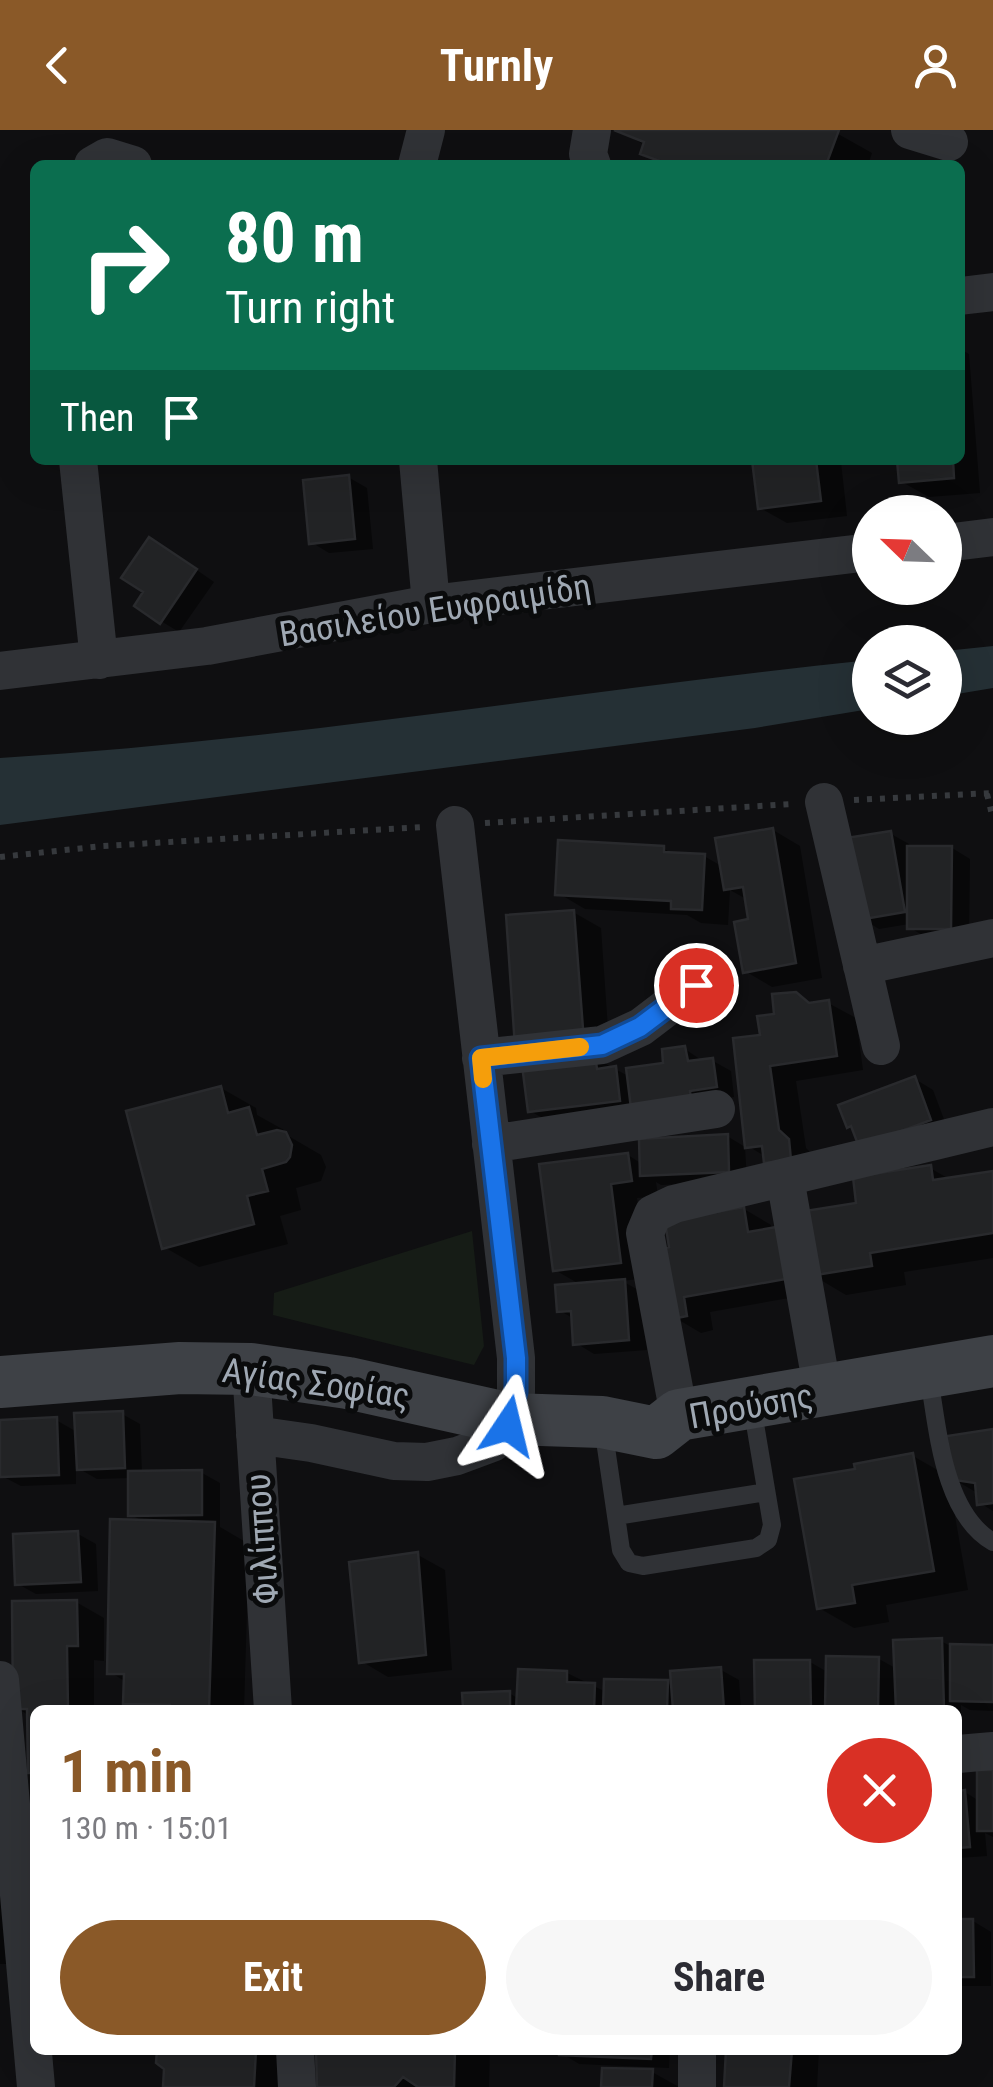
<!DOCTYPE html>
<meta charset="utf-8">
<style>
:root{--surface:#fff;--page:#f7f7f7;--text:#2b2b33;--muted:#7c7c81;--accent:#8a5928}
body{margin:0;font-family:"Roboto Condensed",sans-serif;background:var(--page);color:var(--text);height:100vh;display:flex;flex-direction:column;font-size:38px;white-space:nowrap}
*{box-sizing:border-box;margin:0}
p{font-size:32px;color:var(--muted)}
.icon{flex:none;width:55px;height:55px;fill:none;stroke:currentColor;stroke-width:2;stroke-linecap:round;stroke-linejoin:round}
.map{position:relative;flex:1;overflow:hidden}
.side{position:absolute;left:30px;top:1575px;width:932px;height:350px;display:flex;flex-direction:column;background:var(--surface);border-radius:15px;box-shadow:0 10px 40px #0002}
.side>*{flex:none}
.banner{position:absolute;left:30px;top:30px;width:935px;height:305px;border-radius:15px;box-shadow:0 10px 40px #0002;background:#0b6e4f;color:#fff;overflow:hidden}
.needle{width:65px;rotate:293deg}
.buttons{position:absolute;left:852px;top:365px;display:grid;gap:20px}
.buttons a{display:grid;place-items:center;width:110px;height:110px;border-radius:50%;background:var(--surface);box-shadow:0 10px 40px #0002;font-size:50px}
.pin{position:absolute;display:grid;place-items:center;width:85px;height:85px;color:#fff;margin:-42px;border:5px solid #fff;border-radius:50%;box-shadow:0 2px 10px #0007}
.me{position:absolute;width:110px;margin:-55px;rotate:10deg;stroke-linejoin:round;filter:drop-shadow(0 0 8px #0008)}
.turn{display:flex;align-items:center;gap:35px;height:210px;padding:0 30px;font-size:45px}
.turn .icon{width:130px;height:130px;stroke-width:2.5}
.turn b{display:block;font-size:70px;line-height:85px}
.then{display:flex;align-items:center;height:95px;padding:0 30px;background:#0003;gap:20px;font-size:38px}
.round{display:grid;place-items:center;flex:none;width:105px;height:105px;border-radius:52px;background:var(--page)}
.summary{display:flex;align-items:center;justify-content:space-between;height:170px;padding:0 30px}
h1{font-size:60px;font-weight:700;line-height:75px;color:var(--accent)}
.primary-button{display:flex;gap:20px;margin-top:auto;padding:20px 30px}
.primary-button a{flex:1;height:115px;border-radius:60px;background:var(--accent);color:#fff;font-size:40px;font-weight:700;line-height:115px;text-align:center}
.primary-button a+a{background:var(--page);color:var(--text)}
header{display:flex;justify-content:space-between;align-items:center;height:130px;padding:0 30px;background:var(--accent);color:#fff;font-size:45px;font-weight:700}
.map>svg:first-child{display:block}
.green{fill:#161c16}
.water{fill:#253035}
.shadow{fill:#0007}
.building{fill:#222325;stroke:#292a2d;stroke-width:2.5}
.lines{fill:none;stroke-linecap:round;stroke-linejoin:round}
.path{stroke:#36393d;stroke-width:6;stroke-dasharray:5 8;stroke-linecap:butt}
.service{stroke:#303236;stroke-width:18}
.minor{stroke:#303236;stroke-width:38}
.secondary{stroke:#3e4146;stroke-width:52}
.route-casing{stroke:#114b97;stroke-width:25}
.route{stroke:#1a73e8;stroke-width:18}
.slow{stroke:#f59e0b;stroke-width:18}
.labels{text-anchor:middle;stroke-width:10;stroke-linejoin:round;paint-order:stroke}
.street-label{font-size:35px;fill:#9fa8b3;stroke:#0a0b0c}
</style>
<header><svg class="icon" aria-label="back" viewBox="0 0 24 24"><path d="M15 5l-7 7 7 7"/></svg>Turnly<svg class="icon" aria-label="person" viewBox="0 0 24 24"><circle cx="12" cy="8" r="4"/><path d="M4 21q1-7 8-7t8 7"/></svg></header>
<div class="map">
<svg width="993" height="1957" viewBox="0 0 993 1957">
<rect width="100%" height="100%" fill="#0f0f11"/>
<path class="green" d="M472,1101L484,1216L474,1235L273,1185L274,1163Z"/>
<path class="water" d="M993,516V558L945,566V521Z
M870,530V579L755,598L0,695V628C292,610 580,560 870,530Z"/>
<path class="shadow" d="M619,0H831L872,23L868,35H664L643,23L646,16Z
M960,219L969,224L980,363L929,367L902,352L900,330H960Z
M755,330L841,332L847,386L787,393L760,378Z
M348,347L367,358L373,419L329,423L311,412Z
M168,420L214,452L179,502L161,491Z
M773,700L800,716L822,848L772,857L745,841L751,791L748,770L730,760L728,795L701,793L687,785L585,779L558,763L663,718L674,725L704,726L723,737Z
M891,704L909,714L910,718H952L970,729L969,808H927L909,797V794L879,799L861,788Z
M573,782L601,798L610,927L595,928L630,947L666,935L685,919L704,932L713,931L731,941L734,967L548,991L530,981Z
M796,864L814,875L828,873L856,888L863,940L796,951L806,1018L815,1027H766L748,1016L762,907Z
M915,949L933,960L948,1000L855,999L849,996Z
M221,958L256,978L257,985L284,1000L285,1004L321,1025L326,1037L321,1051L296,1058L301,1080L280,1086L288,1114L199,1137L164,1117Z
M727,1006L745,1017L747,1051L661,1055L656,1052L658,1066L637,1068L647,1148L622,1151L642,1162L647,1220L594,1224L576,1213L574,1189L559,1180L581,1155L555,1140L628,1025L642,1034Z
M930,1038L951,1050L993,1043V1128L904,1142L906,1155L846,1165L814,1146L817,1163L710,1182L713,1200L701,1203L674,1187L661,1122L744,1079L771,1095L772,1100L859,1075Z
M122,1284L140,1294L142,1343H202L220,1353V1397L249,1414L244,1580H139L125,1572L126,1552L110,1542L144,1392L130,1384V1348L97,1349L76,1337V1354L21,1356L2,1346L56,1290L77,1302Z
M993,1302V1381L980,1373L979,1364L950,1347Z
M913,1326L948,1346L968,1460L886,1475L889,1492L854,1498L819,1478L858,1341Z
M78,1404L96,1414L98,1461L36,1464L18,1454Z
M418,1425L445,1440L452,1540L388,1547L361,1531Z
M76,1472L104,1488V1531L94,1530V1580H35V1644L31,1642L30,1586L15,1577Z
M941,1511L952,1517H993V1581L970,1580L961,1575V1588H958V1580H757L810,1532L829,1543L879,1529L897,1539Z
M721,1540L739,1550L741,1580H465L509,1563L519,1569L567,1543L606,1562L667,1553L674,1557Z
M993,1642V1707L985,1703L987,1726L958,1728V1663L965,1662L979,1671Z
M0,1735L4,1737L6,1834H0Z
M958,1791H973L991,1802V1856H958Z
M159,1920H291L290,1957H166L167,1938Z
M319,1920H490L489,1957H319Z
M561,1920H670L669,1938L579,1934L561,1923Z
M729,1920H819L817,1957H726Z
M652,1942L679,1957H603Z"/>
<path class="building" d="M614,0H839L826,35H670L640,24L644,12Z
M752,330H816L821,371L758,379Z
M897,330H953L954,348L899,353Z
M349,345L355,409L309,414L303,350Z
M149,407L197,439L160,494L134,476L143,462L121,448Z
M773,698L796,833L743,843L734,792L748,789L743,757L724,760L715,708Z
M891,701L905,782L858,790L840,709Z
M558,710L664,716V722L705,724L702,780L671,779V771L555,765Z
M907,716H952L951,799H907Z
M574,780L584,912L515,917L506,785Z
M796,862L809,873L829,870L837,926L770,936L779,1000L789,1009L791,1030L764,1033L762,1016L745,1018L733,908L760,905L757,886L774,884L772,864Z
M685,916L688,931L713,928L717,957L690,961L691,970L631,978L626,938L663,933L662,919Z
M595,925L597,939L616,936L620,971L528,982L522,935Z
M915,946L931,990L859,1017L851,996L847,998L838,975Z
M221,956L228,983L249,977L257,1005L277,1000L286,1002L292,1015L290,1027L286,1032L262,1039L268,1061L247,1066L254,1094L162,1119L126,981Z
M728,1004L729,1042L640,1046L639,1009Z
M628,1023L632,1051L611,1054L621,1133L553,1141L539,1034Z
M931,1035L933,1050L993,1041V1103L870,1123L872,1136L809,1146L799,1082L856,1073L853,1047Z
M744,1077L748,1102L782,1096L791,1148L684,1167L687,1186L672,1189L658,1120L669,1117L665,1091Z
M625,1149L629,1210L573,1215L571,1181L557,1182L555,1155Z
M123,1281L125,1338L77,1340L74,1283Z
M57,1287L59,1345L0,1347V1290Z
M993,1299V1373L977,1375L975,1353L948,1349L941,1307Z
M913,1323L934,1441L852,1455L855,1473L817,1479L794,1349L855,1339L854,1334Z
M202,1340V1385L128,1386V1341Z
M110,1389L215,1392L209,1580H170V1575L123,1574L124,1544H107Z
M78,1401L81,1452L15,1455L13,1404Z
M418,1422L426,1525L359,1533L349,1432Z
M77,1470L78,1516H67L68,1580H35V1643H28L27,1579H13L12,1471Z
M942,1508L944,1579L896,1580L893,1510Z
M950,1514L993,1515V1572L950,1571Z
M826,1526L879,1527L878,1580H825Z
M754,1530H810L811,1580H755Z
M721,1537L724,1580H673L670,1541Z
M518,1539L567,1541V1552L595,1553L594,1580H516Z
M604,1549L668,1550L667,1580H603Z
M510,1561V1580H443L463,1578L462,1563Z
M977,1640H993V1701H977Z
M965,1660L970,1717L958,1718V1661Z
M958,1789H973L974,1847H958Z
M157,1920H256L254,1957H163L164,1939L156,1933Z
M316,1920H455L454,1957H418L403,1947L394,1957H317Z
M559,1920H652L651,1929L559,1925Z
M726,1920H792L789,1957H724Z
M602,1938L653,1939L652,1957H601Z"/>
<g class="lines">
<path class="path" d="M987,664L993,689
M854,670L993,663
M485,693L792,674
M0,727L103,716L423,697"/>
<path class="service" d="M929,1248C938,1299 943,1383 993,1412
M603,1297L621,1420L629,1433L643,1436L756,1418L768,1410L772,1395L752,1276
M616,1386L766,1362"/>
<path class="minor" d="M910,0L949,12
M93,35L107,27L133,35
M417,35L426,0
M592,35L588,24L592,0
M960,166L993,162
M78,330L99,530
M418,330L431,474
M945,413L993,407
M0,541L207,516L431,474L870,422
M824,672L881,916
M862,836L993,808
M481,928L602,915L641,897L696,855
M491,1014L716,979
M785,1048L823,1263
M251,1239L273,1580
M679,1285L645,1103L653,1084L674,1074L993,997
M255,1305L311,1313L394,1331L427,1332L457,1326L492,1313L504,1304L516,1262V1228L455,695
M0,1550L36,1957
M958,1624L993,1621
M295,1920L297,1957
M697,1920V1957"/>
<path class="secondary" d="M0,1252L180,1238L251,1239L348,1253L510,1289L602,1292L656,1303L679,1285L993,1231"/>
</g>
<g class="lines">
<defs>
<path id="route" d="M508,1296L516,1262V1228L481,928L602,915L640,897L696,855"/>
</defs>
<use href="#route" class="route-casing"/>
<use href="#route" class="route"/>
<path class="slow" d="M483,949L481,928L580,917"/>
</g>
<g class="labels">
<g class="street-label">
<text transform="translate(435 480) rotate(-9)" y="12">Βασιλείου Ευφραιμίδη</text>
<text transform="translate(316 1253) rotate(8)" y="12">Αγίας Σοφίας</text>
<text transform="translate(751 1276) rotate(-10)" y="12">Προύσης</text>
<text transform="translate(262 1409) rotate(-94)" y="12">Φιλίππου</text>
</g>
</g>
</svg>
<div class="buttons">
<a><svg class="needle" viewBox="-14 -14 28 28"><path d="M0-13l5 13h-10z" fill="#e53935"/><path d="M0 13l5-13h-10z" fill="#7c7c81"/></svg></a>
<a><svg class="icon" aria-label="layers" viewBox="0 0 24 24"><path d="M12 4l9 5-9 5-9-5zM3 14l9 5 9-5"/></svg></a>
</div>
<div class="pin" style="left:696px;top:855px;background:#d93025"><svg class="icon" aria-label="arrive" viewBox="0 0 24 24"><path d="M6 21V4h12l-3 4 3 4H6"/></svg></div>
<svg class="me" style="left:508px;top:1296px" viewBox="-20 -20 40 40"><path d="M0-17L14 15 0 8-14 15z" fill="#1a73e8" stroke="#fff" stroke-width="4"/></svg>
<div class="banner">
<div class="turn"><svg class="icon" aria-label="right" viewBox="0 0 24 24"><path d="M7 20v-9h11M14 6l5 5-5 5"/></svg><div><b>80 m</b>Turn right</div></div>
<div class="then">Then<svg class="icon" aria-label="arrive" viewBox="0 0 24 24"><path d="M6 21V4h12l-3 4 3 4H6"/></svg></div>
</div>
<section class="side">
<div class="summary"><div><h1>1 min</h1><p>130 m · 15:01</p></div><a class="round" style="background:#d93025;color:#fff"><svg class="icon" aria-label="close" viewBox="0 0 24 24"><path d="M6 6l12 12M18 6L6 18"/></svg></a></div>
<div class="primary-button"><a>Exit</a><a>Share</a></div>
</section>
</div>
